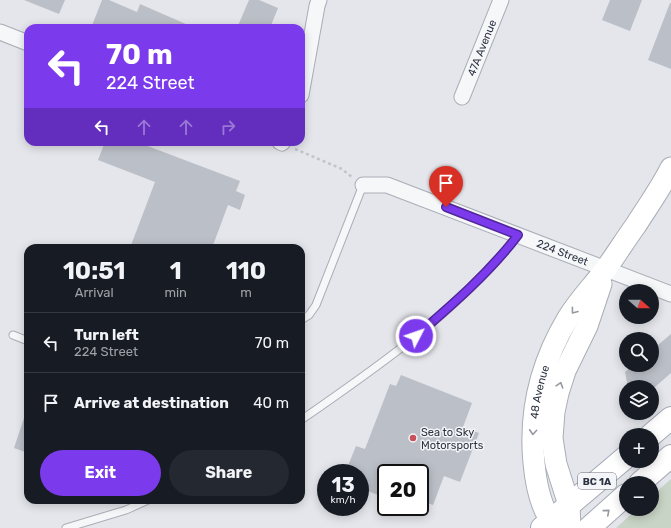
<!DOCTYPE html>
<meta charset="utf-8">
<style>
:root{--surface:#171b24;--page:#242831;--text:#f1f3f6;--muted:#9ea1a6;--line:#363941;--accent:#7c3aed}
body{margin:0;font-family:Rubik,sans-serif;background:var(--page);color:var(--text);height:100vh;display:flex;flex-direction:column;font-size:15px;white-space:nowrap}
*{box-sizing:border-box;margin:0}
p{font-size:13px;color:var(--muted)}
.icon{flex:none;width:22px;height:22px;fill:none;stroke:currentColor;stroke-width:2;stroke-linecap:round;stroke-linejoin:round}
.map{position:relative;flex:1;overflow:hidden}
.drawer{position:absolute;left:24px;top:244px;width:281px;height:260px;display:flex;flex-direction:column;background:var(--surface);border-radius:12px;box-shadow:0 2px 10px #0003}
.drawer>*{flex:none}
.top-card{position:absolute;left:24px;top:24px;width:281px;height:122px;border-radius:12px;box-shadow:0 2px 10px #0003;background:#7c3aed;color:#fff;overflow:hidden}
.needle{width:26px;rotate:111deg}
.tools{position:absolute;left:619px;top:284px;display:grid;gap:8px}
.tools a{display:grid;place-items:center;width:40px;height:40px;border-radius:50%;background:var(--surface);box-shadow:0 2px 10px #0003;font-size:20px}
.speed{position:absolute;left:317px;top:464px;display:flex;gap:8px;font-size:20px;font-weight:700;text-align:center}
.speed>*{display:grid;place-content:center;width:52px;height:52px;border-radius:50%;background:var(--surface);box-shadow:0 2px 10px #0003;line-height:1}
.speed small{font-size:10px;font-weight:400}
.speed .limit{border:2px solid #111;border-radius:6px;background:#fff;color:#111}
.pin{position:absolute;display:grid;place-items:center;width:34px;height:34px;color:#fff;margin:-41px -17px;border-radius:50% 50% 50% 0;rotate:-45deg;box-shadow:0 0 4px #0007}
.pin .icon{rotate:45deg}
.me{position:absolute;width:44px;margin:-22px;rotate:49deg;stroke-linejoin:round;filter:drop-shadow(0 0 3px #0008)}
.turn{display:flex;align-items:center;gap:14px;height:84px;padding:0 16px;font-size:18px}
.turn .icon{width:52px;height:52px;stroke-width:2.5}
.turn b{display:block;font-size:28px;line-height:34px}
.lanes{display:flex;align-items:center;height:38px;padding:0 16px;background:#0003;justify-content:center;gap:20px;direction:ltr}
.lanes .off{opacity:.35}
.eta{display:flex;justify-content:space-evenly;align-items:center;height:68px;text-align:center}
.eta b{font-size:24px;font-weight:700;line-height:28px}
.button{display:flex;gap:8px;margin-top:auto;padding:8px 16px}
.button a{flex:1;height:46px;border-radius:24px;background:var(--accent);color:#fff;font-size:16px;font-weight:700;line-height:46px;text-align:center}
.button a+a{background:var(--page);color:var(--text)}
ul{padding:0;list-style:none}
li{display:flex;align-items:center;gap:12px;height:60px;padding:0 16px;border-top:1px solid var(--line)}
li div{flex:1}
li b{display:block;font-size:15px}
li em{font-style:normal}
.map>svg:first-child{display:block}
.green{fill:#c8d4c5}
.building{fill:#bbbfc7}
.lines{fill:none;stroke-linecap:round;stroke-linejoin:round}
.service-casing{stroke:#a9adb5;stroke-width:9}
.minor-casing{stroke:#a9adb5;stroke-width:17}
.secondary-casing{stroke:#a9adb5;stroke-width:23}
.primary-casing{stroke:#a3aab6;stroke-width:24}
.path{stroke:#c1c4c9;stroke-width:2.5;stroke-dasharray:3 3;stroke-linecap:butt}
.service{stroke:#f6f7f9;stroke-width:7}
.minor{stroke:#f6f7f9;stroke-width:15}
.secondary{stroke:#fff;stroke-width:21}
.primary{stroke:#fff;stroke-width:22}
.oneway{stroke:#9699a0}
.route-casing{stroke:#51269a;stroke-width:10}
.route{stroke:#7c3aed;stroke-width:7}
.poi-dot{fill:#c9505d;stroke:#f3f5f8;stroke-width:1.5}
.labels{text-anchor:middle;stroke-width:3;stroke-linejoin:round;paint-order:stroke}
.shield{fill:#f3f5f8;stroke:#686d79;stroke-width:1}
.shield-label{font-size:10px;font-weight:bold;fill:#2c3342}
.street-label{font-size:11px;fill:#2c3342;stroke:#f3f5f8}
.poi-label{font-size:11px;fill:#2c3342;stroke:#f3f5f8;text-anchor:start}
</style>
<div class="map">
<svg width="671" height="528" viewBox="0 0 671 528">
<rect width="100%" height="100%" fill="#e4e6eb"/>
<path class="green" d="M671,479V528H616L637,509H652V496Z"/>
<path class="building" d="M24,0H65L59,14Z
M102,0H109L137,12L140,4L195,28H91Z
M249,0H259L278,8L270,28H237Z
M610,0H642L630,31L602,20Z
M670,3H671V69L648,60Z
M105,142H137L240,181L236,191L245,195L240,210L228,205L212,248H130L155,182L98,160Z
M671,334V373L655,387H628L625,372L634,365H652V350Z
M401,375L472,403L463,427L479,433L460,482L444,476L433,505L420,500V473H386V498L360,488V473H345L356,446L365,449L390,384L396,386Z
M26,412H28V453L14,448Z"/>
<g class="lines">
<defs>
<path id="service" d="M301,320L309,315L316,305L363,185
M13,335L28,341
M301,420C379,366 460,310 518,235
M66,528L126,510L148,500"/>
<g id="minor">
<path d="M0,32L28,43"/>
<path d="M301,95L317,6L319,0"/>
<path id="s1" d="M462,97L501,0"/>
<path d="M280,142L282,143L283,142"/>
<path id="s2" d="M363,185H387L671,294"/>
</g>
<g id="secondary">
<path id="s3" d="M557,528C541,512 536,485 534,463C529,412 541,363 568,318C578,301 593,286 605,270C616,255 625,240 636,225C648,206 661,188 671,168"/>
<path d="M570,528L569,505L556,464L552,438L554,412L558,393L565,371L587,326L601,284"/>
</g>
<path id="primary" d="M651,435L671,418
M640,483L671,456
M542,528L626,457
M589,528L626,495"/>
</defs>
<use href="#service" class="service-casing"/>
<use href="#minor" class="minor-casing"/>
<use href="#secondary" class="secondary-casing"/>
<use href="#primary" class="primary-casing"/>
<path class="path" d="M295,149L342,169L353,178"/>
<use href="#service" class="service"/>
<use href="#minor" class="minor"/>
<use href="#secondary" class="secondary"/>
<use href="#primary" class="primary"/>
</g>
<defs><path id="oneway-chevron" d="M-2-3.5L2.5 0L-2 3.5" fill="none" stroke-width="1.6" stroke-linecap="round" stroke-linejoin="round"/></defs>
<g class="oneway">
<use href="#oneway-chevron" transform="translate(574 311) rotate(127)"/>
<use href="#oneway-chevron" transform="translate(560 385) rotate(-72)"/>
<use href="#oneway-chevron" transform="translate(533 432) rotate(94)"/>
<use href="#oneway-chevron" transform="translate(607 512) rotate(-41)"/>
</g>
<g class="lines">
<defs>
<path id="route" d="M416,336C453,304 489,273 518,235L446,207"/>
</defs>
<use href="#route" class="route-casing"/>
<use href="#route" class="route"/>
</g>
<circle class="poi-dot" cx="413" cy="438" r="4"/>
<g class="labels">
<rect class="shield" x="578" y="473" width="38" height="16" rx="3"/>
<g class="shield-label">
<text x="597" y="485">BC 1A</text>
</g>
<g class="street-label">
<text dy="4" stroke="none"><textPath href="#s1" startOffset="53">47A Avenue</textPath></text>
<text dy="4" stroke="none"><textPath href="#s2" startOffset="212">224 Street</textPath></text>
<text dy="4" stroke="none"><textPath href="#s3" startOffset="142">48 Avenue</textPath></text>
</g>
<g class="poi-label">
<text x="421" y="436">Sea to Sky<tspan x="421" dy="13">Motorsports</tspan></text>
</g>
</g>
</svg>
<div class="tools">
<a><svg class="needle" viewBox="-14 -14 28 28"><path d="M0-13l5 13h-10z" fill="#e53935"/><path d="M0 13l5-13h-10z" fill="#9ea1a6"/></svg></a>
<a><svg class="icon" aria-label="search" viewBox="0 0 24 24"><circle cx="10" cy="10" r="6"/><path d="M15 15l6 6"/></svg></a>
<a><svg class="icon" aria-label="layers" viewBox="0 0 24 24"><path d="M12 4l9 5-9 5-9-5zM3 14l9 5 9-5"/></svg></a>
<a>+</a>
<a>−</a>
</div>
<div class="speed"><div>13<small>km/h</small></div><div class="limit">20</div></div>
<div class="pin" style="left:446px;top:207px;background:#d93025"><svg class="icon" aria-label="arrive" viewBox="0 0 24 24"><path d="M6 21V4h12l-3 4 3 4H6"/></svg></div>
<svg class="me" style="left:416px;top:336px" viewBox="-20 -20 40 40"><circle r="17" fill="#7c3aed" stroke="#fff" stroke-width="3"/><path d="M0-11L8 9 0 5-8 9z" fill="#fff"/></svg>
<div class="top-card">
<div class="turn"><svg class="icon" aria-label="left" viewBox="0 0 24 24"><path d="M17 20v-9H6M10 6l-5 5 5 5"/></svg><div><b>70 m</b>224 Street</div></div>
<div class="lanes"><svg class="icon" aria-label="left" viewBox="0 0 24 24"><path d="M17 20v-9H6M10 6l-5 5 5 5"/></svg><svg class="icon off" aria-label="ahead" viewBox="0 0 24 24"><path d="M12 20V5M6 11l6-6 6 6"/></svg><svg class="icon off" aria-label="ahead" viewBox="0 0 24 24"><path d="M12 20V5M6 11l6-6 6 6"/></svg><svg class="icon off" aria-label="right" viewBox="0 0 24 24"><path d="M7 20v-9h11M14 6l5 5-5 5"/></svg></div>
</div>
<section class="drawer">
<div class="eta">
<div><b>10:51</b><p>Arrival</p></div>
<div><b>1</b><p>min</p></div>
<div><b>110</b><p>m</p></div>
</div>
<ul>
<li><svg class="icon" aria-label="left" viewBox="0 0 24 24"><path d="M17 20v-9H6M10 6l-5 5 5 5"/></svg><div><b>Turn left</b><p>224 Street</p></div><em>70 m</em></li>
<li><svg class="icon" aria-label="arrive" viewBox="0 0 24 24"><path d="M6 21V4h12l-3 4 3 4H6"/></svg><div><b>Arrive at destination</b></div><em>40 m</em></li>
</ul>
<div class="button"><a>Exit</a><a>Share</a></div>
</section>
</div>
